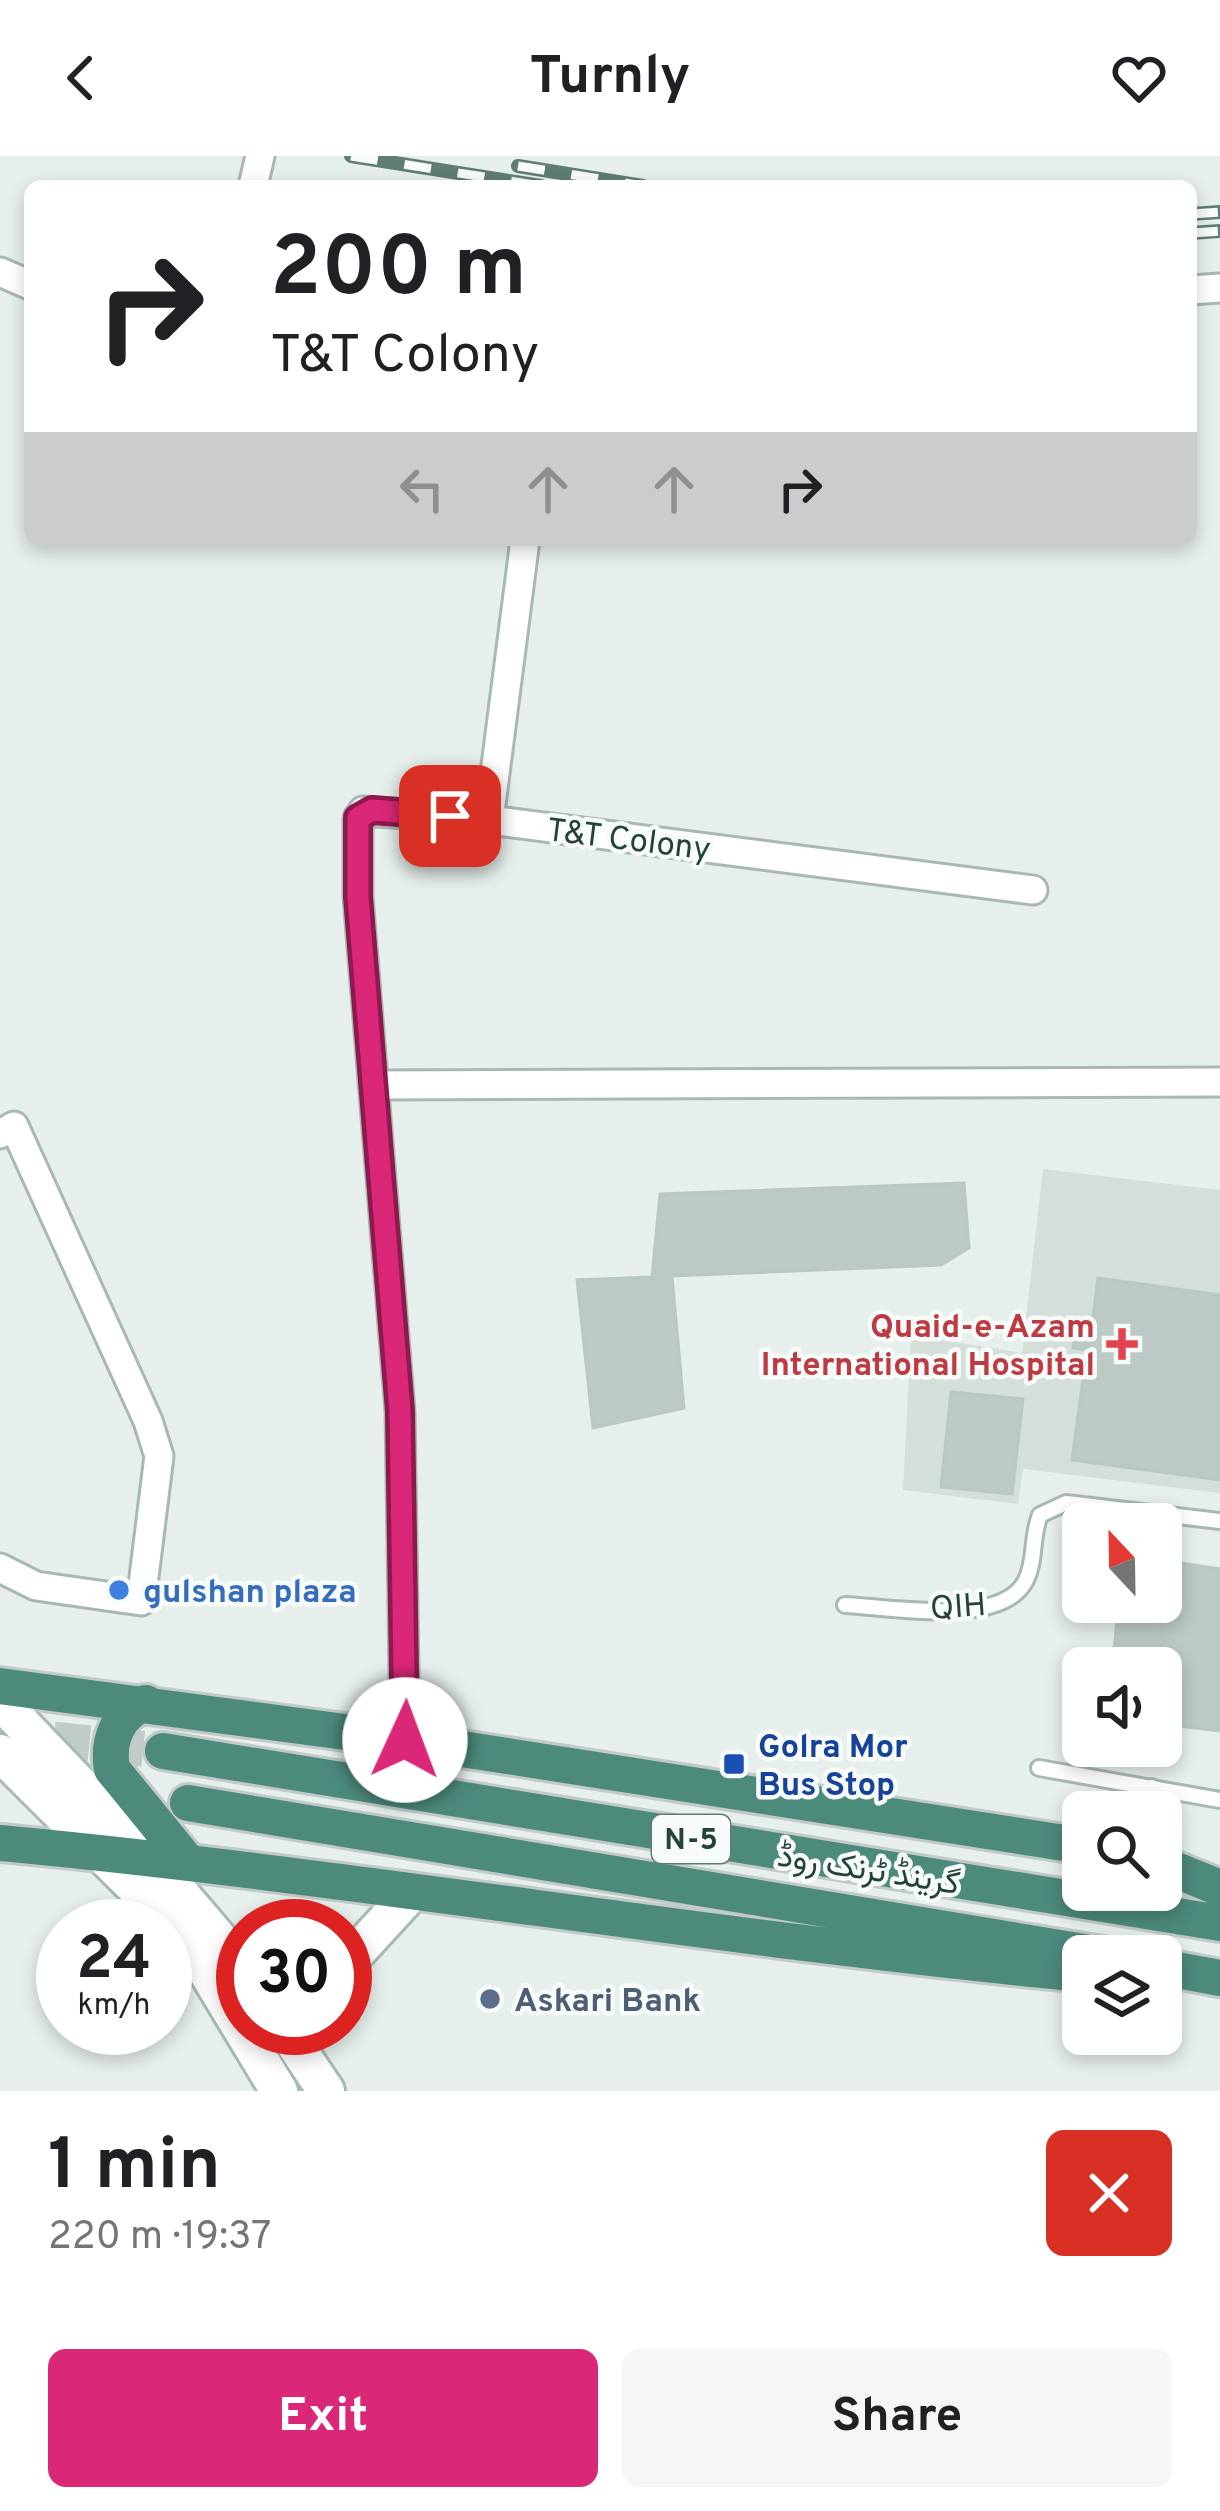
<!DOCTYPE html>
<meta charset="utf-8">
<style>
:root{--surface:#fff;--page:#f6f6f6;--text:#202124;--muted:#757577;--accent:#db2777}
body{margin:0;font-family:Overpass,Vazirmatn,sans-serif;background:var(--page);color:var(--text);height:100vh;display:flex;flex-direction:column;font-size:45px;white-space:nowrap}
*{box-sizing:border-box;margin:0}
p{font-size:39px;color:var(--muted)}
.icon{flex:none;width:66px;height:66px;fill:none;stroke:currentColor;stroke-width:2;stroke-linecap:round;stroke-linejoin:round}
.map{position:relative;height:1935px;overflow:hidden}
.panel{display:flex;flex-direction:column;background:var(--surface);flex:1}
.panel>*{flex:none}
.guide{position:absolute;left:24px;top:24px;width:1173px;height:366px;border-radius:18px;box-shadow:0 6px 18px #0003;background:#fff;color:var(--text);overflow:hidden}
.needle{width:78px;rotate:338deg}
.fabs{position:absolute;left:1062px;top:1347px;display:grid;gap:24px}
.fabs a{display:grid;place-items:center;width:120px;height:120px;border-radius:18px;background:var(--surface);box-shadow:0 6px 18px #0003;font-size:60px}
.speed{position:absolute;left:36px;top:1743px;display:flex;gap:24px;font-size:60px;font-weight:700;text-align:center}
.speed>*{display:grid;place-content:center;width:156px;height:156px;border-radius:50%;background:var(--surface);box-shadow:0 6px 18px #0003;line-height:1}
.speed small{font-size:30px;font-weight:400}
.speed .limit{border:18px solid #d22;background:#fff;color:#111}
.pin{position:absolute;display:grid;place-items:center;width:102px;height:102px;color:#fff;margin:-51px;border-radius:24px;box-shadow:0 6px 18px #0006}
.me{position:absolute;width:132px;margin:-66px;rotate:2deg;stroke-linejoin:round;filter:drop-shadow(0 0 9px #0008)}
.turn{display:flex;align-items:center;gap:42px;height:252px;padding:0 48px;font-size:54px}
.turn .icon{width:156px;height:156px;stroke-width:2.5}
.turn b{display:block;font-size:84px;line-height:102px}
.lanes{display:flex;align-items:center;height:114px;padding:0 48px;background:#0003;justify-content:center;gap:60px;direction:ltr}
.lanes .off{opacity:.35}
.round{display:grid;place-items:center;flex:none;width:126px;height:126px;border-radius:18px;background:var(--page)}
.head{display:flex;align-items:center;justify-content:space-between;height:204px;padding:0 48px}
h1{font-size:72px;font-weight:700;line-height:90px}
.button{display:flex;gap:24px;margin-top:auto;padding:24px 48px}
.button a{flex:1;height:138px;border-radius:18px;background:var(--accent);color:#fff;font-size:48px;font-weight:700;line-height:138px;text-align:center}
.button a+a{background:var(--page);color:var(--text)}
header{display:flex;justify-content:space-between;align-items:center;height:156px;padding:0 48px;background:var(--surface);font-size:54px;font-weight:700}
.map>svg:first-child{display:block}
.built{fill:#d4dfda}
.building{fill:#bbcac4;stroke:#b8c9c2;stroke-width:3}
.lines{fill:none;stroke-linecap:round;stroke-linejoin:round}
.trunk-tunnel{stroke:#bfccc8;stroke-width:36;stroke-dasharray:36 18;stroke-linecap:butt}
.service-casing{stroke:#a8b8b2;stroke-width:20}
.minor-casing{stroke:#a8b8b2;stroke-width:33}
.secondary-casing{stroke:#a4bbb3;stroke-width:42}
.trunk-casing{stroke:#c2cac8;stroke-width:42}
.service{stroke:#fff;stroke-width:14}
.minor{stroke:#fff;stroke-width:27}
.secondary{stroke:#fff;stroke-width:36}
.trunk{stroke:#4c8a7c;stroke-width:36}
.rail-casing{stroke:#5f7d75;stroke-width:14}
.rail{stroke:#f7fbf9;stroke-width:9;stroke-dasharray:27;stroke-linecap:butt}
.route-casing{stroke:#8e194d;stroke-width:30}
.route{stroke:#db2777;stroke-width:21}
.health-dot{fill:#e0444e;stroke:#f7fbf9;stroke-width:4.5}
.shop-dot{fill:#3f7fe0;stroke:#f7fbf9;stroke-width:4.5}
.transit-dot{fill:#1a4fb4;stroke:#f7fbf9;stroke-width:4.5}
.service-dot{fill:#5c6f8a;stroke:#f7fbf9;stroke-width:4.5}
.labels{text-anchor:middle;stroke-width:9;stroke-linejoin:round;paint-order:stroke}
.shield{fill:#f7fbf9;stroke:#637a73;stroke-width:3}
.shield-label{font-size:30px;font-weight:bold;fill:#24423a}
.street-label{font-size:33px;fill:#24423a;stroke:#f7fbf9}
.health-label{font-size:33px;font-weight:bold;fill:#be3a42;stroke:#f7fbf9;text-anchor:end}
.shop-label{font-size:33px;font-weight:bold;fill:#366cbe;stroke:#f7fbf9;text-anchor:start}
.transit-label{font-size:33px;font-weight:bold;fill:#164399;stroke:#f7fbf9;text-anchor:start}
.service-label{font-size:33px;font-weight:bold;fill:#4e5e75;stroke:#f7fbf9;text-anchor:start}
</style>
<header><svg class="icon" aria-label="back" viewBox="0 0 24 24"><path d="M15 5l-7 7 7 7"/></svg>Turnly<svg class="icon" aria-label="heart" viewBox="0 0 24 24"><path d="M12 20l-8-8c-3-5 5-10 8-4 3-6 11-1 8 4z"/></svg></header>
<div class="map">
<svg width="1220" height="1935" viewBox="0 0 1220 1935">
<rect width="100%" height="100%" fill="#e6efeb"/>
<path class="built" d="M1043,1013L1220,1034V1337L1023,1313L1018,1348L903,1334L911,1179L1022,1197Z"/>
<path class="building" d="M964,1027L969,1092L941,1109L672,1120L684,1252L593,1272L577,1124L652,1121L660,1038Z
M1098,1122L1220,1139V1324L1072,1304L1087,1194L1073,1192L1077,1167L1092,1169Z
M951,1236L1023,1243L1012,1338L941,1331Z
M1161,1404L1220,1413V1575L1161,1568V1512H1112L1119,1446H1161Z
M63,1792V1833L44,1800Z"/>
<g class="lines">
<path class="trunk-tunnel" d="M0,1578L163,1595"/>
<defs>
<path id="service" d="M845,1449C890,1451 1003,1472 1026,1424C1036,1404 1031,1381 1040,1359L1066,1347L1220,1365
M1039,1612L1220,1644
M1147,1656L1152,1631"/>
<path id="minor" d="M253,30L260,0
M0,116L30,129
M1191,134L1220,132
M489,664L525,384
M373,929L1220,926
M0,978L14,970L148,1265L159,1300L141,1445L36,1430L0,1412
M405,1584L400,1255L358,741V662L363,655L489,664L1033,734"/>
<path id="secondary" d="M0,1545L149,1701L243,1811
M0,1597L168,1764L204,1811L279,1935
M345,1809L411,1737
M284,1872L326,1935"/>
<path id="trunk" d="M0,1530L405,1584L1083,1690
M146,1547C118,1556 107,1585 112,1613L187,1705
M163,1595L1220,1767
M188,1647L1108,1800
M0,1687C362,1721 721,1784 1083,1818
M1161,1708L1220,1732
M1161,1811L1220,1822"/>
</defs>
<use href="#service" class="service-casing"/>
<use href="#minor" class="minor-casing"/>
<use href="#secondary" class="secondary-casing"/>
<use href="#trunk" class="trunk-casing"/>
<use href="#service" class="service"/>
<use href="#minor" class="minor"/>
<use href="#secondary" class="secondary"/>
<use href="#trunk" class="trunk"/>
<defs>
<path id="rail" d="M351,0L541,30
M518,10L643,30
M1191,58L1220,56
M1191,77L1220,75"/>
</defs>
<use href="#rail" class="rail-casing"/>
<use href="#rail" class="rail"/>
</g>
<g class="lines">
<defs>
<path id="route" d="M405,1584L400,1255L358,741V662L372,654L450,660"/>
</defs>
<use href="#route" class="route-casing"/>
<use href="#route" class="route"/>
</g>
<path class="health-dot" d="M1116 1170h12v12h12v12h-12v12h-12v-12h-12v-12h12z"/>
<circle class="shop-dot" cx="119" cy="1434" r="12"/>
<rect class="transit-dot" x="722" y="1596" width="24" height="24" rx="6"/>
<circle class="service-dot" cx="490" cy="1843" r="12"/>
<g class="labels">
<rect class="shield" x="652" y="1659" width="78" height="48" rx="9"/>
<g class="shield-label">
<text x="691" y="1693">N-5</text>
</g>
<g class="street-label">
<text transform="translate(629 682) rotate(7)" y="12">T&amp;T Colony</text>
<text transform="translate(958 1449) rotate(-4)" y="12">QIH</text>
<text transform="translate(869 1712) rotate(9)" y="12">گرینڈ ٹرنک روڈ</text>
</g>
<g class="health-label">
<text x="1095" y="1181">Quaid-e-Azam<tspan x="1095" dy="38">International Hospital</tspan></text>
</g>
<g class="shop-label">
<text x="143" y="1446">gulshan plaza</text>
</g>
<g class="transit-label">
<text x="758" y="1601">Golra Mor<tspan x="758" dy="38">Bus Stop</tspan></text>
</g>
<g class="service-label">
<text x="514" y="1855">Askari Bank</text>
</g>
</g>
</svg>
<div class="fabs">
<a><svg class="needle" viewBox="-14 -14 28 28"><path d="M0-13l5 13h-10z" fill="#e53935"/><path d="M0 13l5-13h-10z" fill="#757577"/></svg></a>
<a><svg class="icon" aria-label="sound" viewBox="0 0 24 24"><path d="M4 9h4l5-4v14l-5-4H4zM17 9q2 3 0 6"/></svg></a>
<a><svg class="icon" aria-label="search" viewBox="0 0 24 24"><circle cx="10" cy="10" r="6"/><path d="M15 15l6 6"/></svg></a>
<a><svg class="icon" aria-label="layers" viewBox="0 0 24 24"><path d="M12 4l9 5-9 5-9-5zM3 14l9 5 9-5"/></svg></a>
</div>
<div class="speed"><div>24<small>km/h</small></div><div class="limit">30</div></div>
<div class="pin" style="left:450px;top:660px;background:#d93025"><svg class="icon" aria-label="arrive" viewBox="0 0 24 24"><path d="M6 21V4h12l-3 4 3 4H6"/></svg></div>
<svg class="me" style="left:405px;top:1584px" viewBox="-20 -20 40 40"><circle r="19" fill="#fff"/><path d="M0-13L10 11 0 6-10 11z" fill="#db2777"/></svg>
<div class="guide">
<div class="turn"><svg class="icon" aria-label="right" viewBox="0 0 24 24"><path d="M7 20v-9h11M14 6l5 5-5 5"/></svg><div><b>200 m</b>T&amp;T Colony</div></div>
<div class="lanes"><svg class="icon off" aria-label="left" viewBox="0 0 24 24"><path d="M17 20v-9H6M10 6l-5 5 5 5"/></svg><svg class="icon off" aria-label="ahead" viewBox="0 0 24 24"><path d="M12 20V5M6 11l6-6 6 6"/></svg><svg class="icon off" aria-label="ahead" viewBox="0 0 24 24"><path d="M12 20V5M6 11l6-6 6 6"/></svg><svg class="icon" aria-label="right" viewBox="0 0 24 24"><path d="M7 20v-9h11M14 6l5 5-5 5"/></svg></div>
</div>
</div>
<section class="panel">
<div class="head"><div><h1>1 min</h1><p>220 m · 19:37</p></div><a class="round" style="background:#d93025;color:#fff"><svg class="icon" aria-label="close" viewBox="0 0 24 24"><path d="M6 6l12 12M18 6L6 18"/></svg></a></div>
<div class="button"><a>Exit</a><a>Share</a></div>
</section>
